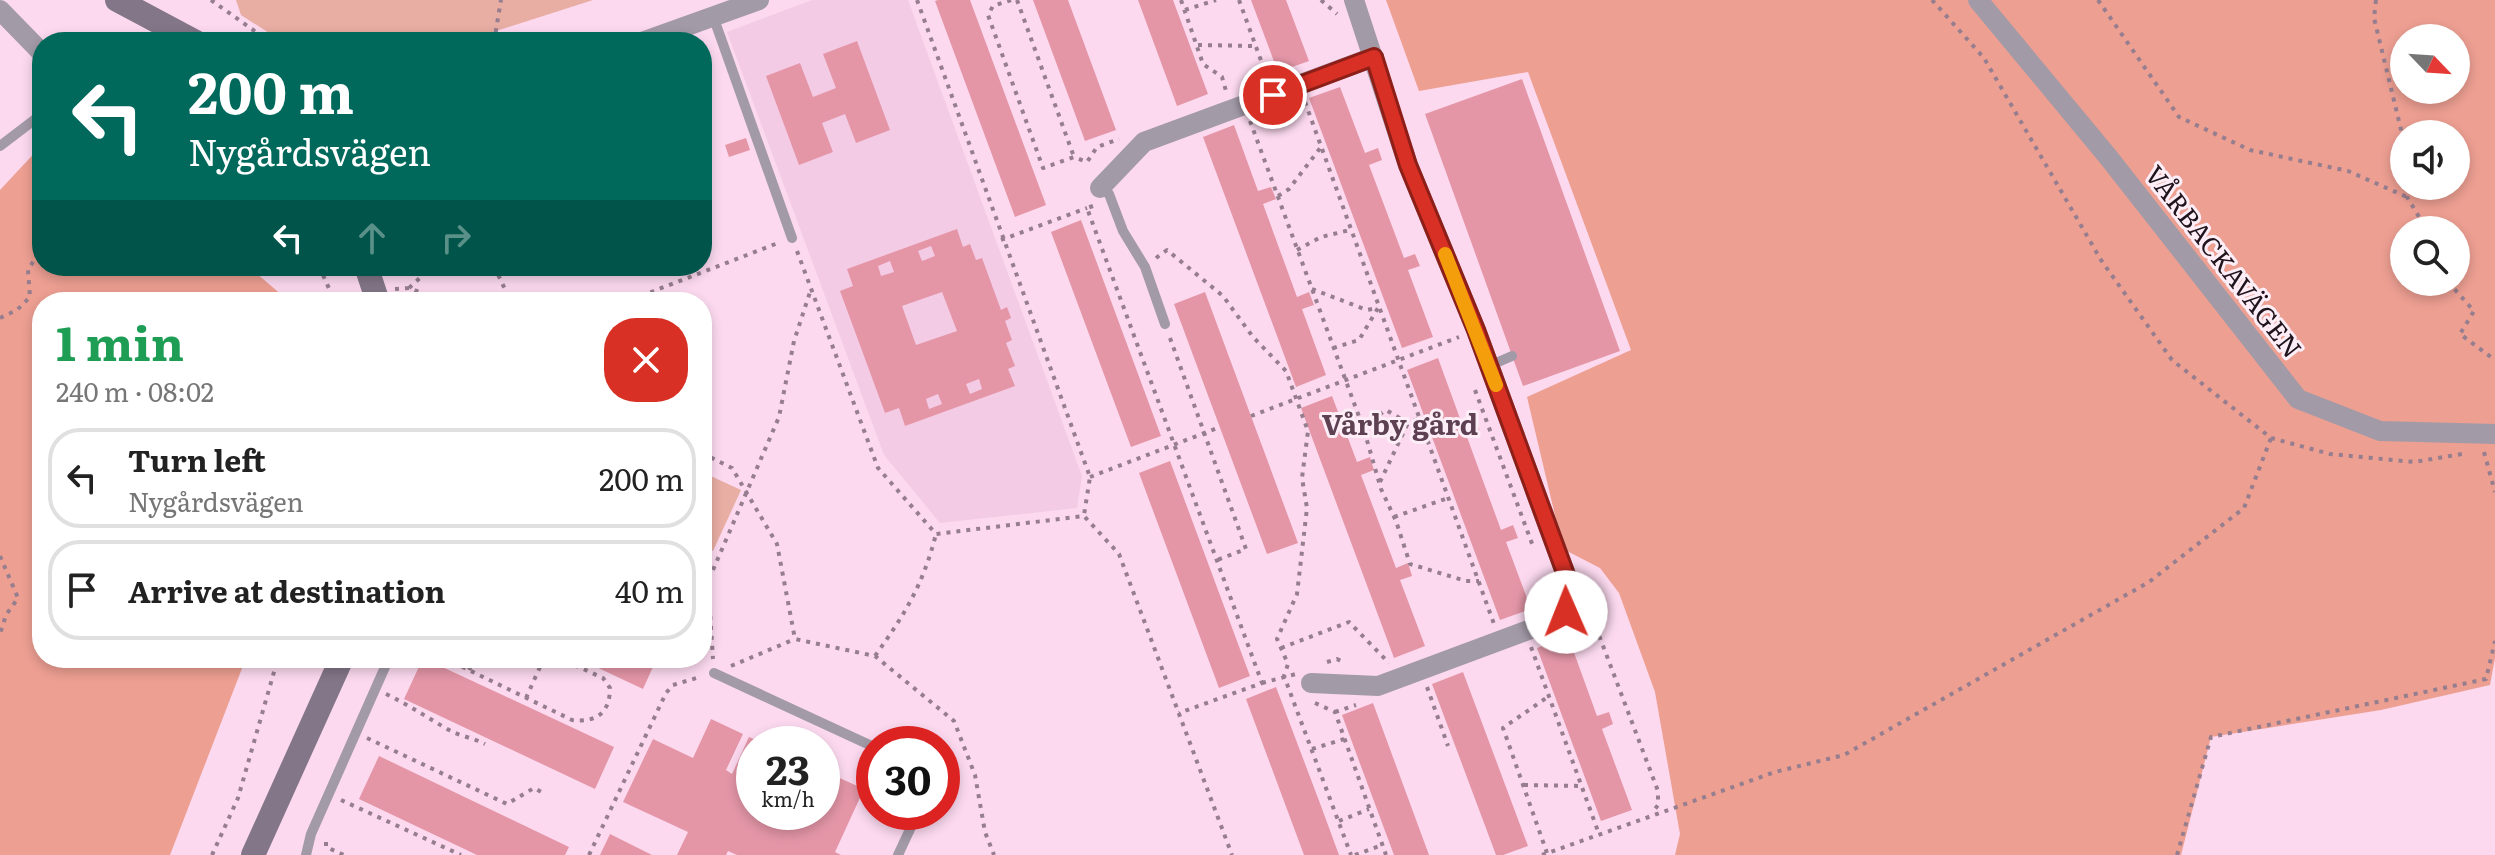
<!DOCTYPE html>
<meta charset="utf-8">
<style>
:root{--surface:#fff;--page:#f6f6f6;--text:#222;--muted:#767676;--line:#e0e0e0}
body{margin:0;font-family:Literata,serif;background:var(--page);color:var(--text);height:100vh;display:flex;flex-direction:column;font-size:30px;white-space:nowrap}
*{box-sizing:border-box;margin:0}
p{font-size:26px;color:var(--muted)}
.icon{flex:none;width:44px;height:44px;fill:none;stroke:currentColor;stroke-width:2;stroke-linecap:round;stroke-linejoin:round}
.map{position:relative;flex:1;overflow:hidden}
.panel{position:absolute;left:32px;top:292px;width:680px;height:376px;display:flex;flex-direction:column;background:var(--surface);border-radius:32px;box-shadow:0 4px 12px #0003}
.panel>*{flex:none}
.top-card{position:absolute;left:32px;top:32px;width:680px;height:244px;border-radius:32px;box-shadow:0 4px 12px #0003;background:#00695c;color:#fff;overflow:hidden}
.needle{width:52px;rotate:115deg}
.fabs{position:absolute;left:2390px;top:24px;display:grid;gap:16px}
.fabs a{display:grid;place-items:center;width:80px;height:80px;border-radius:50%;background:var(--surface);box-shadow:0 4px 12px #0003;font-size:40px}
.speed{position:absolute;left:736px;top:726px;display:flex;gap:16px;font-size:40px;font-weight:700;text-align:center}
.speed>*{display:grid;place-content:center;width:104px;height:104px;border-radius:50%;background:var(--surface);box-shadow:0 4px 12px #0003;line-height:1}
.speed small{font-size:20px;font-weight:400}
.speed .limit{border:12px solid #d22;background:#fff;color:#111}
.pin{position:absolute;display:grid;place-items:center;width:68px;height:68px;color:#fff;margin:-34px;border:4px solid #fff;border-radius:50%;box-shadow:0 2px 8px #0007}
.me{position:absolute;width:88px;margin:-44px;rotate:359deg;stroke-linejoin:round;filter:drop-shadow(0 0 6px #0008)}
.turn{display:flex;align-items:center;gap:28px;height:168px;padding:0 24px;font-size:36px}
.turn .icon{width:104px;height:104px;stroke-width:2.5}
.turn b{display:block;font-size:56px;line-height:68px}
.lanes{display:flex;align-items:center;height:76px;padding:0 24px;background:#0003;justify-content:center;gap:40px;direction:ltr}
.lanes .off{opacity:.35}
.round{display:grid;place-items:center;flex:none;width:84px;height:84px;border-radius:32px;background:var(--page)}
.headline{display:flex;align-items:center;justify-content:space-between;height:136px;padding:0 24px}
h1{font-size:48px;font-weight:700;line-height:60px;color:#1e9e55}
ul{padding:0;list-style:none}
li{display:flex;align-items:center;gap:24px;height:100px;margin:0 16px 12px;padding:0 8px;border:4px solid var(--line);border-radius:32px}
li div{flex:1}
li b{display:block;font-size:30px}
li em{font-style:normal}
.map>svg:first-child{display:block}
.built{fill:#f4cbe5}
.green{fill:#e8ada3}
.forest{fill:#ed9f92;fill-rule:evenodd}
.building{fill:#e496a7;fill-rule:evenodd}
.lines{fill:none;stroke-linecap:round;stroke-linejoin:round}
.path{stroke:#967e8e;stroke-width:4;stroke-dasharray:4 6;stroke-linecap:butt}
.lane{stroke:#a39aa7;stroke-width:10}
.street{stroke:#a39aa7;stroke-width:20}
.secondary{stroke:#837688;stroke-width:24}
.route-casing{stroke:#8d1f18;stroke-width:20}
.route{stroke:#d93025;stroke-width:14}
.slow{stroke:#f59e0b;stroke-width:14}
.labels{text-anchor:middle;stroke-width:6;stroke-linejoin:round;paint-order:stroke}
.street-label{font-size:26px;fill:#20141c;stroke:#fcedf6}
.neighbourhood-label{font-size:28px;font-weight:bold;fill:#5d4153;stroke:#fcedf6}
</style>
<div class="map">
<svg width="2495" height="855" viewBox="0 0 2495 855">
<rect width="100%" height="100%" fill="#fcd9ef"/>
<path class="built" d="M812,0H908L1082,476L1077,508L940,523L884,455L727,32Z"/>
<path class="green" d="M236,0H593L462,42H283L241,15Z
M702,472L741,490L713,551L702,546Z"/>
<path class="forest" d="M1386,0H2495V658L2490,685L2381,710L2211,737L2181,855H1675L1680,834L1655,692L1619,593L1600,568L1563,549L1527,397L1631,350L1528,72L1419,91ZM2404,38H2456V90H2404ZM2404,134H2456V186H2404ZM2404,230H2456V282H2404Z
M42,145V266H248L290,302H42V658H246L170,855H0V190Z"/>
<path class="building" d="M938,0H970L1046,205L1015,217L935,1Z
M1033,0H1068L1116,130L1085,141Z
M1138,0H1173L1208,94L1177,106Z
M1251,0H1286L1309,61L1278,72Z
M857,41L890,130L856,143L845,114L822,123L833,152L799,165L766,76L800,63L813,97L836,88L823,54Z
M1522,79L1620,351L1523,386L1425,114Z
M1340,87L1365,153L1378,148L1382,160L1369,165L1404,258L1415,254L1420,266L1408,270L1433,337L1402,348L1309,98Z
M1234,125L1258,191L1271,187L1276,199L1263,204L1297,297L1309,292L1314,305L1302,309L1326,375L1296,387L1203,137Z
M746,138L750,150L729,157L725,145Z
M1081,220L1161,436L1131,447L1051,232Z
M957,229L963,247L970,244L976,260L982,258L1001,310L1007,307L1011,318L1005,321L1012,340L1006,343L1015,366L1008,369L1015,386L905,426L899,408L885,413L840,291L853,286L847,269ZM931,246L935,256L922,261L918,251ZM890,261L894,272L881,276L878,266ZM942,292L957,331L916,345L902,306ZM979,379L982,389L970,394L966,384ZM938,394L942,404L929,409L926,399Z
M1205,292L1298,543L1267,554L1174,304Z
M1438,358L1462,424L1476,420L1480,432L1467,437L1501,530L1513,525L1518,538L1506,542L1531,609L1500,620L1407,370Z
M1332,396L1357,462L1370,457L1372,464L1374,470L1361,475L1396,568L1408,563L1412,576L1400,580L1425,646L1394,658L1301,408Z
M1170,461L1250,676L1219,688L1139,473Z
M1568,636L1597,716L1609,712L1613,724L1602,729L1632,810L1601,821L1537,648Z
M423,658L614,747L595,789L404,699Z
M577,658H657L643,689Z
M1463,672L1528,846L1503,855H1496L1432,684Z
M1276,687L1321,806L1339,855H1304L1246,699Z
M1373,703L1429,855H1394L1372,796L1342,715Z
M711,719L743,734L726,770L732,774L749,737L765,744H754V812H822V770L864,789L835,852L841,855H737L728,851L726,855H677L688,832L623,802L653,739L693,758Z
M379,756L569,847L565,855H477L359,799Z
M610,834L652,855H600Z"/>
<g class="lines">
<path class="path" d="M211,0L270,42
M917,0L1090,477L1084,515
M1011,0L993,6L988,15L1043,168L1074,157L1087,162L1097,147L1119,139
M1017,0L1074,157
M1181,0L1203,64L1222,77L1226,91
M1239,0L1267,77
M1321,0L1337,14
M1932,0L1984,58L2101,260L2172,360L2271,438L2330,454L2414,462L2462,454
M2098,0L2179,117L2250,150L2348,171L2407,197
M2376,0L2374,18L2404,142
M1185,10L1216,0
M494,42L501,0
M1198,45L1255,46
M1305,102L1494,624
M1250,121L1364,430L1381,489L1396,521L1410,564L1466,581H1479
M2406,186L2407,197L2427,230
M1278,196L1289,189L1321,147
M1093,206L1087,208L1262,683L1179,713
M1001,240L1087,208
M1297,250L1321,237L1350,230
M797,251L878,468L936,534L1084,516L1119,554L1232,855
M1156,258L1167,250L1223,296L1253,337L1286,371L1308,431L1302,478L1307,508L1297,594L1277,639L1288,664L1284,676L1351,855
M319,266L335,302
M494,266L511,302
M2448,282L2474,311L2460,334L2495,360
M409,288L433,266
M395,289L409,288L446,302
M1312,289L1367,310L1378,308
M573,302L582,297L633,299L778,243
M0,318L17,310L30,297L28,270L42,247
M1170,338L1246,549L1217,560
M1333,348L1359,340L1378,308
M1475,390L1534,549
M1251,416L1459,337
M1363,426L1386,410L1408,423L1418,419
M2484,452L2495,492
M702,453L732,468L777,544L795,639L875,656L954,721L975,775L985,832L994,855
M1090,477L1220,427
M1380,482L1408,423
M1394,517L1448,498
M0,556L18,598L6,615L0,634
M713,570L779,417L794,341L811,289
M709,596L713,659
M1580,627L1594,622L1658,791V805L1652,813
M1531,647L1599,834
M1281,648L1349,622L1389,663
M875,656C905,614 923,585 936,534
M444,658L572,720C596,723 610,713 610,688L603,678L559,658
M1327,662L1337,659L1345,663
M731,666L795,639
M469,670L475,658
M1262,683L1296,674
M1427,687L1448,746
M386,694C409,705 428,718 449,730C459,736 474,738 485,744
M526,698L544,658
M1315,703L1335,712L1386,855
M1335,712L1356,705
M367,738L507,804L534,788L543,793
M1312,749L1344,739
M1524,785L1582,786
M341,800L461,855
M1339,821L1369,809
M326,842V847L344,855
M1547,853L1503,728L1549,696
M212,855L238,798L278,658
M589,855L666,693L673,685L700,677
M1355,855L1382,845
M1542,855L1775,772L1844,755L2149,582L2244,508L2271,438
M2177,855L2211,737L2486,679L2495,641"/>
<path class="lane" d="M713,16L792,238
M0,146L42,114
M1100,188L1109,194L1123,231L1145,267L1165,324
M1489,366L1512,356
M702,581L705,582
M714,673L874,747
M306,855L311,834L389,658
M898,855L918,812"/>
<path class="street" d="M1978,0L2109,158L2298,399L2380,431L2495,434
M0,10L42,53
M642,42L759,0
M1100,188L1144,142L1374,57
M1311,683L1378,686L1550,622L1566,612L1573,594L1476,330L1408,165L1354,0"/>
<path class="secondary" d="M117,0L196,42
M366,266L378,302
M253,855L342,658"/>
</g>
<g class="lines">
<defs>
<path id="route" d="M1273,95L1374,57L1408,165L1476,330L1573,594L1566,612"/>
</defs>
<use href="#route" class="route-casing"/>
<use href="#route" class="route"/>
<path class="slow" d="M1445,254L1496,385"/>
</g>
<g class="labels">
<g class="street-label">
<text transform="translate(2223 262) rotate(52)" y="9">VÅRBACKAVÄGEN</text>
</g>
<g class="neighbourhood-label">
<text x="1400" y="435">Vårby gård</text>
</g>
</g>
</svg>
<div class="fabs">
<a><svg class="needle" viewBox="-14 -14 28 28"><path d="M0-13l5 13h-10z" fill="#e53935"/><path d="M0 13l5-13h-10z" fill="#767676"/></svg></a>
<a><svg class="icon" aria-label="sound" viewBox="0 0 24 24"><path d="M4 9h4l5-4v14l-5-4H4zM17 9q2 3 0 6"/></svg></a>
<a><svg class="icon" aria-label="search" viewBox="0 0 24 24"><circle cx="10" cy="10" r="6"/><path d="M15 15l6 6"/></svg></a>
</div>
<div class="speed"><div>23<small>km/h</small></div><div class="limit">30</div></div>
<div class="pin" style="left:1273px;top:95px;background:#d93025"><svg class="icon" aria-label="arrive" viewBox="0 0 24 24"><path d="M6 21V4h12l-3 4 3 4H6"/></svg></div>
<svg class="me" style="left:1566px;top:612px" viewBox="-20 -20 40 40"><circle r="19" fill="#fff"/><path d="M0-13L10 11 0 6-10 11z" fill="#d93025"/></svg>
<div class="top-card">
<div class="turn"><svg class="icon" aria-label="left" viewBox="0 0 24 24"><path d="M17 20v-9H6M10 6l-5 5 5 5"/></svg><div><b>200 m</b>Nygårdsvägen</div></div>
<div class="lanes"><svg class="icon" aria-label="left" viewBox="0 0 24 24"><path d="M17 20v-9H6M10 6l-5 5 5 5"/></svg><svg class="icon off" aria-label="ahead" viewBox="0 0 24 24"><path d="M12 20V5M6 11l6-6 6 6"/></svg><svg class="icon off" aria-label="right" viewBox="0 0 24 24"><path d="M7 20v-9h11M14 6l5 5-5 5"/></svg></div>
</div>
<section class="panel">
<div class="headline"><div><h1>1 min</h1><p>240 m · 08:02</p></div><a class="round" style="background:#d93025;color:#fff"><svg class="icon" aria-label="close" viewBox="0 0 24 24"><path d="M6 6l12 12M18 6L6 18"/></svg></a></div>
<ul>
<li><svg class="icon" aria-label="left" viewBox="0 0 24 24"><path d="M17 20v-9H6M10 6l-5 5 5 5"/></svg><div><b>Turn left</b><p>Nygårdsvägen</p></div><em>200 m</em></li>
<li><svg class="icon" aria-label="arrive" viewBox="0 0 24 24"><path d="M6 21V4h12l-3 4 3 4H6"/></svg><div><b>Arrive at destination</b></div><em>40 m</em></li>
</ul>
</section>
</div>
